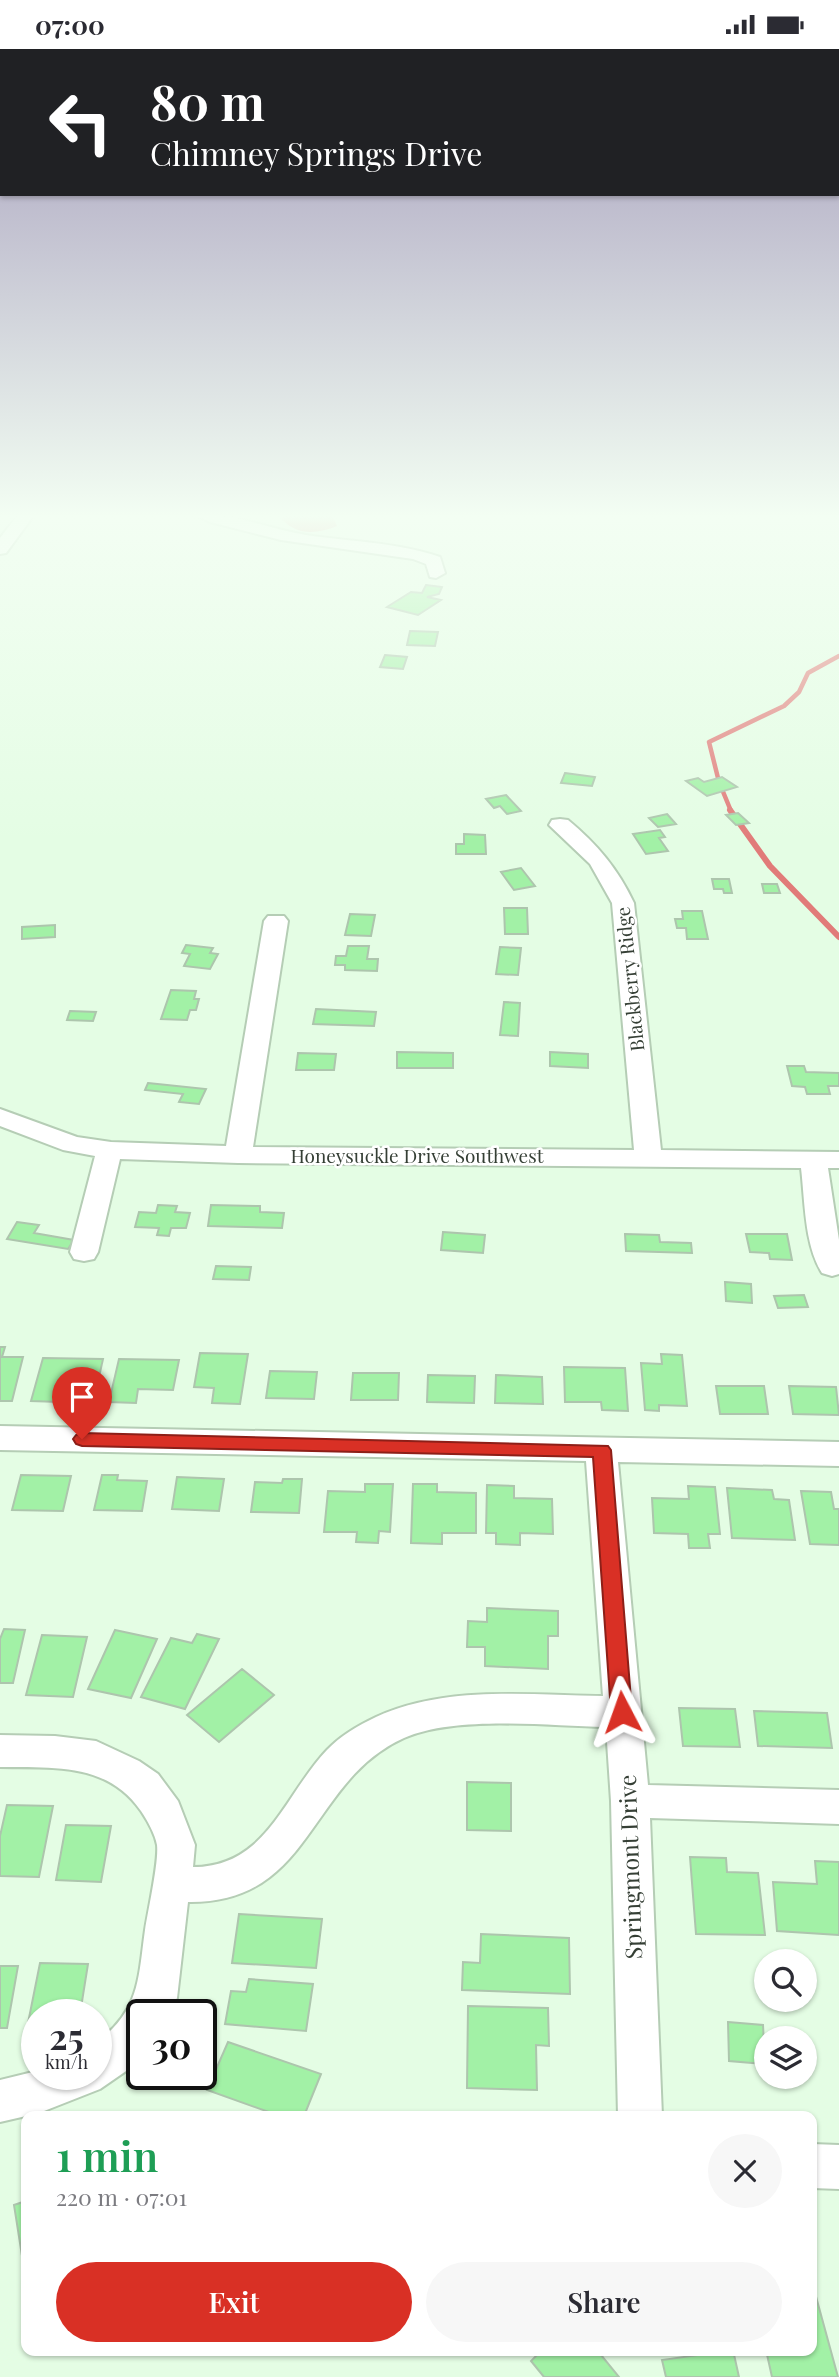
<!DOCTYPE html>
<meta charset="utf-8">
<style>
:root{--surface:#fff;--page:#f7f7f7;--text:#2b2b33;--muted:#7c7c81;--accent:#d93025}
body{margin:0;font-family:"Playfair Display",serif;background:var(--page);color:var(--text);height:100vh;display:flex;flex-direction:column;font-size:26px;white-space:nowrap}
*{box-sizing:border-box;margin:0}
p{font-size:23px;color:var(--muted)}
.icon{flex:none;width:38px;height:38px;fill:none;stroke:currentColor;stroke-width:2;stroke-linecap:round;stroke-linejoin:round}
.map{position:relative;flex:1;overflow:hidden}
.panel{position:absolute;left:21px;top:2062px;width:796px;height:245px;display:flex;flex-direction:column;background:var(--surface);border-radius:14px;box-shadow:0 2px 5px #0004}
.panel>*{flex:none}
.banner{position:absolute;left:0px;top:0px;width:840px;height:147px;box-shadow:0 2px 5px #0004;background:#202124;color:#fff;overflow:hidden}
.fabs{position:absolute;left:754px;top:1900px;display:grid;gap:14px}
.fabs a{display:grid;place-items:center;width:63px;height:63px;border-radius:50%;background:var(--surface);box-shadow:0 2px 5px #0004;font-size:35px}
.speed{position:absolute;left:21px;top:1950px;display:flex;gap:14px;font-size:35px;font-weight:700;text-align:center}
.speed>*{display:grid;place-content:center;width:91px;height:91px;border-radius:50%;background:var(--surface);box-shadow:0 2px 5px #0004;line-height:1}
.speed small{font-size:18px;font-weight:400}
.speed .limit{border:4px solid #111;border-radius:10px;background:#fff;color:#111}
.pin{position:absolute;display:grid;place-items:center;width:60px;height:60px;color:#fff;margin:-72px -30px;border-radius:50% 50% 50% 0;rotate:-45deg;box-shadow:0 0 7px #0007}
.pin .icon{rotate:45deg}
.me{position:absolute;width:77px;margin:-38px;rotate:356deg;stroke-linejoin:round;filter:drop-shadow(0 0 5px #0008)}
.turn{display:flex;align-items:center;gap:24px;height:147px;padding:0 35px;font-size:32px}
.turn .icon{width:91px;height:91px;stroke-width:2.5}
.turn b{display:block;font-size:49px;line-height:60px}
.round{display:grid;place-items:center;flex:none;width:74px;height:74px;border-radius:37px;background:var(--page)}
.head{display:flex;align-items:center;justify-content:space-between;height:119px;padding:0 35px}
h1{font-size:42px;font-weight:600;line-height:52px;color:#1e9e55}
.button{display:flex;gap:14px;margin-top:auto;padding:14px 35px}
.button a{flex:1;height:80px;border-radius:42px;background:var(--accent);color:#fff;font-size:28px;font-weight:600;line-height:80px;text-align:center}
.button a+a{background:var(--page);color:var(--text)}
.status{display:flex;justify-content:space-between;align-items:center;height:49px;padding:0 35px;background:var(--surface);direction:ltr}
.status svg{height:19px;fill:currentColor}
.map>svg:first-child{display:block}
.water{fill:#e17b79}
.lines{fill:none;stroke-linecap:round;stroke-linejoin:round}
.stream-far1{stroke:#e17b79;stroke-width:4.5}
.stream{stroke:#e17b79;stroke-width:6}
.building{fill:#a2f1a6;stroke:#adc5ad;stroke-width:2}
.minor-casing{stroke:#b5cdb5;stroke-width:4}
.minor{fill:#fff;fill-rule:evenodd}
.route{fill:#d93025;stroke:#8d1f18;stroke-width:2}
.labels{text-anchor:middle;stroke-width:5;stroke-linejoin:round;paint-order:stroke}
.street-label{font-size:19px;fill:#353f35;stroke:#fff}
.near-street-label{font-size:23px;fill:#353f35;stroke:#fff}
</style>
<div class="status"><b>07:00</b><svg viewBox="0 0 49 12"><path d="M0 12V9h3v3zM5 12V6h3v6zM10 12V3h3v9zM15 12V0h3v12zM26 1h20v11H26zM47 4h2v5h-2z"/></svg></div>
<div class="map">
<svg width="839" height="2328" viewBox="0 0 839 2328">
<rect width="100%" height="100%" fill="#e4fde4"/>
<path class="water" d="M291,466H332L337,477C317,485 296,487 281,469Z"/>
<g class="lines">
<path class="stream-far1" d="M731,762L719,733L709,693L784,657L799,643L808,624L839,607"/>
<path class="stream" d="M730,761L770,817L839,888"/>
</g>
<path class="building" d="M426,536L442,538L439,545L427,548L441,551L418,566L387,558L411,543L422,544Z
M410,582L438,583L435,597L407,596Z
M385,606L407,608L403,620L380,618Z
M565,724L595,728L592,737L561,734Z
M722,728L737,738L707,747L686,732L698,729L704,733Z
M506,746L521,762L507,765L500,757L494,759L486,750Z
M738,764L749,774L736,776L726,766Z
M667,765L676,775L658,778L649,769Z
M660,781L665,788L659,789L668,802L646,805L633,785Z
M464,785L485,786L486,805H456V795H464Z
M521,819L535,837L514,841L501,823Z
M712,830H729L732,844H724L723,840H714Z
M762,835H777L780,844H764Z
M504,859H527L528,885H505Z
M682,862H702L708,890H687L686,879H677L675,870H683Z
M350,865L375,866L371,887L345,886Z
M55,876V888L22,890V878Z
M186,896L213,899L210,904L218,905L210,920L184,917L190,905L182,904Z
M348,897H369L367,910H378L377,922L345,921V916H335L336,907H346Z
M500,898L521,899L518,926L496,925Z
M171,941L196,942L194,950H199L196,961H190L187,971L161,970Z
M504,953L520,954L518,987L500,986Z
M316,960L376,963L374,977L313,975Z
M70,962L96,963L93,972L67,971Z
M397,1003L453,1004V1019H397Z
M550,1003L588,1005V1019L550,1017Z
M298,1004L336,1005L334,1021H296Z
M787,1017H804L806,1023L839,1024V1037H828L830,1045H807L805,1038L792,1037Z
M148,1034L206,1040L199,1055L179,1053L183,1045L145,1041Z
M158,1156L177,1157L175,1163L190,1164L186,1179H171L169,1187L157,1186L159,1179L135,1178L139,1163L156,1164Z
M211,1156L260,1157V1163L284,1164L282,1179L208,1177Z
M17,1173L39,1176L34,1184L74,1191L68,1200L7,1190Z
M443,1183L485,1186L483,1204L441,1201Z
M625,1185L659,1186L660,1193L691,1194L692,1204L626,1202Z
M746,1185H787L792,1211L770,1210L769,1204L750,1203Z
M216,1217L251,1218L249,1231L213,1230Z
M725,1233L751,1235L752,1254L726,1252Z
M804,1246L808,1258L778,1259L774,1247Z
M0,1298H5L2,1308H23L12,1352H0Z
M200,1304L248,1305L240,1355L212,1354L214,1339L194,1338Z
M661,1305L682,1306L687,1357L659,1356V1362L645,1361L641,1314L662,1315Z
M43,1309L103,1310L95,1346L62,1345L60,1353L31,1352Z
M119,1310L179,1311L173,1341L138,1340L136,1354L109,1353Z
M564,1318L625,1319L628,1362L602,1361L601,1353H565Z
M270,1322L317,1323L314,1350L266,1349Z
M353,1324H399L398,1351H351Z
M428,1326L475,1327L474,1354L427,1353Z
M496,1326L542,1328L543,1355L495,1354Z
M716,1337H764L768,1365H720Z
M789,1337L836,1338L839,1366L793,1365Z
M21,1426L71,1427L63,1462L12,1461Z
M102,1426H118L117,1431L147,1432L142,1462L94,1461Z
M177,1428L224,1430L219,1462L172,1460Z
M283,1430H302L299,1464L251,1463L255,1433L282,1434Z
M365,1435H393L390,1483L379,1482L378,1494L356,1493L357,1483H324L328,1442L365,1443Z
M413,1435H437V1443L476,1444V1484H442V1495L411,1494Z
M487,1436L514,1437V1449L552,1450L553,1485L520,1484V1496L496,1495V1484H486Z
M688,1437L715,1438L720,1485H708L710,1499H689L688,1485L654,1484L652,1449L689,1450Z
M727,1439L772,1441L774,1450L789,1451L795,1491L732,1489Z
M801,1442L831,1443L834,1460H839V1496L810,1495Z
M487,1559L558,1562V1587H548V1620L485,1617V1598H467L468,1572L487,1573Z
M4,1580L25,1581L13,1634H0V1590Z
M115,1581L157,1590L131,1649L88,1640Z
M197,1585L219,1590L185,1660L141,1648L171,1589L192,1594Z
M42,1586L87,1588L73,1648L26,1646Z
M242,1620L274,1646L219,1693L187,1666Z
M679,1659L735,1660L740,1698L683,1697Z
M754,1662L827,1664L832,1699L758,1697Z
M467,1733L511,1734V1782L467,1781Z
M7,1756L53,1757L39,1828L0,1827V1787Z
M66,1776L111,1777L101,1833L56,1831Z
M690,1808L726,1809L727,1823L758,1824L765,1886L696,1885Z
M815,1812L839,1813V1886L777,1882L773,1833L817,1835Z
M239,1865L322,1870L316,1919L232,1914Z
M481,1885L569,1889L570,1945L462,1941L463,1913L480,1914Z
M40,1914L88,1915L80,1965H37V1974H28Z
M0,1917H18L7,1979H0Z
M249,1930L313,1935L306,1982L225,1975L231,1942L246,1943Z
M468,1957L548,1959L549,1997L536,1996L537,2041L467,2039Z
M728,1973L763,1976L765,2015L729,2012Z
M228,1993L321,2025L304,2067H280L207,2041Z
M26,2152V2226H25L14,2156Z
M812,2233L838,2328H772L766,2301H812Z
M542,2301H597L619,2328H544L531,2312Z
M733,2301L739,2328H666L662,2311Z"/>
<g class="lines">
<defs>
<path id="minor" d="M18,466H34L6,504L0,505V489Z
M195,466C232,463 270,480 306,486C352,493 396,493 440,508L445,524L436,529L430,528L426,515L413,510L281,491L210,473Z
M560,770L568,771C597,795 618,820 634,854L661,1101L839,1103V1119H828L839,1191V1225L832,1227L822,1224C804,1195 805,1152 801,1119L238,1114L120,1110L98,1203L94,1210L84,1212L74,1210L70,1203L95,1107L63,1101L0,1077V1060L77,1088L111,1093L226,1097L264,872L268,867H284L288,872L253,1098L634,1101L612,854L590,815L549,776L552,771Z
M0,1377L839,1393V1417L618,1413L648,1736L839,1741V1775L650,1769L662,2067H618L611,1752L606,1678C548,1677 456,1666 404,1689C308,1732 313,1855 188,1853L177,1949L169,1965H142V2011L100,2040L39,2064L0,2073V2031L37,2022V2025H96V1994C140,1961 138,1931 145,1881C148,1861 159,1813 157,1796C155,1785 147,1771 141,1762C107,1713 53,1719 0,1718V1686L55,1687L96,1692L139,1712L158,1725L178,1752L195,1796L193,1818C267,1818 284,1746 327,1701C340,1687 359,1676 376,1668C446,1636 528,1646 603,1647L586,1412L0,1401Z
M812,2095L839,2096V2140L812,2139Z"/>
</defs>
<use href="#minor" class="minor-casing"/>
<use href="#minor" class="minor"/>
</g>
<linearGradient id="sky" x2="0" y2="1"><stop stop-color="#a59dbc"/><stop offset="0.59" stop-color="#f3fef3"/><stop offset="1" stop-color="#f3fef3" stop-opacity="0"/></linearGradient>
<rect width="839" height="792" fill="url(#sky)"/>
<path class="route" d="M82,1384L608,1397L611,1401L632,1663L629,1670L622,1672L614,1670L611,1663L593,1408L82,1397L76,1395L73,1390L76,1386Z"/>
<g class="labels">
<g class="street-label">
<text transform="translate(630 930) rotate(-96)" y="7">Blackberry Ridge</text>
<text x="417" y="1114">Honeysuckle Drive Southwest</text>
</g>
<g class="near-street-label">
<text transform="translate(631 1818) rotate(-92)" y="8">Springmont Drive</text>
</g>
</g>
</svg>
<div class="fabs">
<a><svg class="icon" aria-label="search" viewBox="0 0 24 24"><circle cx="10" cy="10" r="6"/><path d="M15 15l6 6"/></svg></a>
<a><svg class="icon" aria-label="layers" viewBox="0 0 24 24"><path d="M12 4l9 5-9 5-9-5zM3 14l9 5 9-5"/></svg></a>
</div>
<div class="speed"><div>25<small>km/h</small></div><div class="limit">30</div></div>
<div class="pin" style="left:82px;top:1390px;background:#d93025"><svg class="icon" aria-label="arrive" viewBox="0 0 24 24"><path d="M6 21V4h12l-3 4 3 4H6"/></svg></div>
<svg class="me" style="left:622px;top:1663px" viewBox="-20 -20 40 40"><path d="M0-17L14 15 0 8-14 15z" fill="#d93025" stroke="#fff" stroke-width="4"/></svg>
<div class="banner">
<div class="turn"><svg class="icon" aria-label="left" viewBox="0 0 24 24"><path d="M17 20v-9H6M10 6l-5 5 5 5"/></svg><div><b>80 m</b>Chimney Springs Drive</div></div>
</div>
<section class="panel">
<div class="head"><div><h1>1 min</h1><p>220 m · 07:01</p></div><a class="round"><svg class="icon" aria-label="close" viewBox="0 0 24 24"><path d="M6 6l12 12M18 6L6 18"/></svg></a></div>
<div class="button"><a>Exit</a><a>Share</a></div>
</section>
</div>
